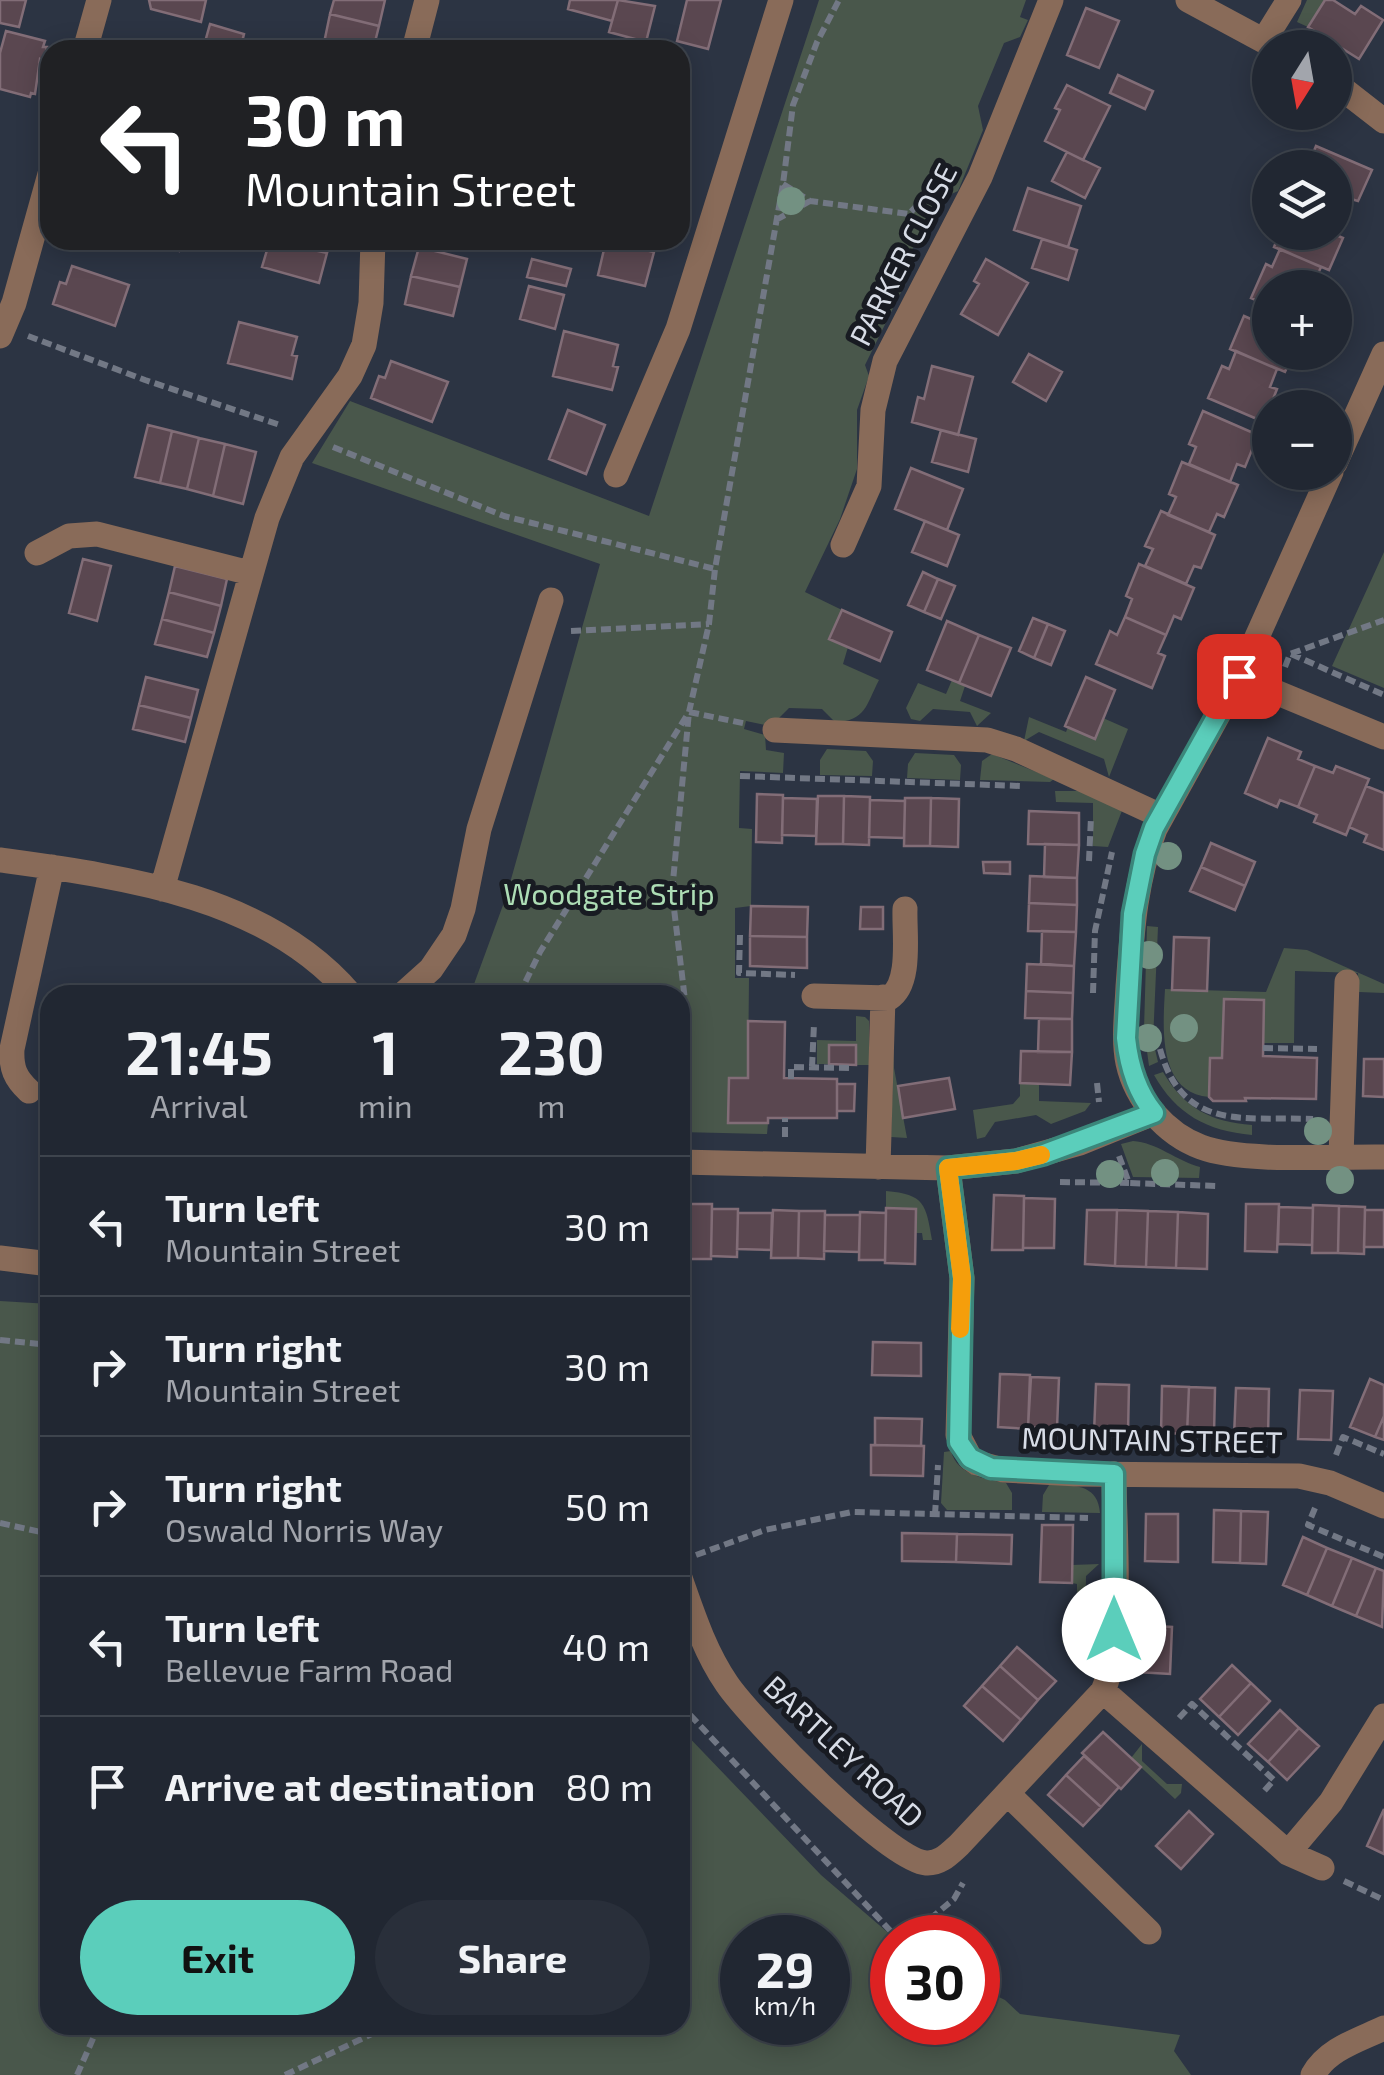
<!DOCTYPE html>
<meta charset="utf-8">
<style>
:root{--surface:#212732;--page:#292f3a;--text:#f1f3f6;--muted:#a2a5ac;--line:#3e444d;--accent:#5bcebb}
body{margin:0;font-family:"Exo 2",sans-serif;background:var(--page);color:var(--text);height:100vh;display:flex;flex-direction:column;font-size:38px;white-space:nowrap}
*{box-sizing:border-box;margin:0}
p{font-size:32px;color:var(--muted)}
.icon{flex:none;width:55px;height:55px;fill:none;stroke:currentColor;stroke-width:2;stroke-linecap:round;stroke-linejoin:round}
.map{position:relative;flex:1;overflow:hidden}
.details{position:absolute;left:40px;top:985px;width:650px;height:1050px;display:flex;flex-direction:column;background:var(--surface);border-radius:30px;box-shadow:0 5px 25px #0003,0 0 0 2px var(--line)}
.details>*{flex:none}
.top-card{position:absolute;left:40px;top:40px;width:650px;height:210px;border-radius:30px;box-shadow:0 5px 25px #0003,0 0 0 2px var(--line);background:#202124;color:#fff;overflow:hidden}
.needle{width:65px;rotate:191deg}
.buttons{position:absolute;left:1252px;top:30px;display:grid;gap:20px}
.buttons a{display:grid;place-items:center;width:100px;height:100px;border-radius:50%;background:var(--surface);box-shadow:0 5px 25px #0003,0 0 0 2px var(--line);font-size:50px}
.speed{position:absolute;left:720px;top:1915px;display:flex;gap:20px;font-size:50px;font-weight:700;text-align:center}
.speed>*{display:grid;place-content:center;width:130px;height:130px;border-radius:50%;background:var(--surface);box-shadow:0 5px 25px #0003,0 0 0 2px var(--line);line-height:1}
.speed small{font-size:25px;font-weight:400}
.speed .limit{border:15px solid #d22;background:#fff;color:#111}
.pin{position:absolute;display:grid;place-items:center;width:85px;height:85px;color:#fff;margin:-42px;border-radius:20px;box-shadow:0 5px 15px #0006}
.me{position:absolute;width:110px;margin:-55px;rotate:0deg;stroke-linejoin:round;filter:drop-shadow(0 0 8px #0008)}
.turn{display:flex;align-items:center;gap:35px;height:210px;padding:0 40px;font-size:45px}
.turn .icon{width:130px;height:130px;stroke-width:2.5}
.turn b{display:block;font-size:70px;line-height:85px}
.eta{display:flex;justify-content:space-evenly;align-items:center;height:170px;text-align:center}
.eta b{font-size:60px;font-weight:700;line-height:70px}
.primary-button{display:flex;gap:20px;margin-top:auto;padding:20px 40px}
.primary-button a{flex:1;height:115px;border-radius:60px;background:var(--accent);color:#111;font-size:40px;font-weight:700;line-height:115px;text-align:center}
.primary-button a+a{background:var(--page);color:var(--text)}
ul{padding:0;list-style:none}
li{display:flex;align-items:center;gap:30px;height:140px;padding:0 40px;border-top:2px solid var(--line)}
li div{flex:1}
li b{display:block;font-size:38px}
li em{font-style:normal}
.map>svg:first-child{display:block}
.green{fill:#49574b;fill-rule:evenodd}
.building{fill:#5a4750;stroke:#826d77;stroke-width:2.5}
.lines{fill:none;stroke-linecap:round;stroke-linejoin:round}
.path{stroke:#727885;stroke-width:6;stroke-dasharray:10 5;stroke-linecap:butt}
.minor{stroke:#896b59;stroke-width:25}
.tree{fill:#739182}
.route-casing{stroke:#3b867a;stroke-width:25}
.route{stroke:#5bcebb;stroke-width:18}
.slow{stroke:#f59e0b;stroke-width:18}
.labels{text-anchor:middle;stroke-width:10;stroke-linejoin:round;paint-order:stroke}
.street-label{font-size:30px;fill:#d7dce6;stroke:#181b22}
.park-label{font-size:30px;fill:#adddb5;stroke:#181b22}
</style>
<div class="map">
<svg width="1384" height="2075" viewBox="0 0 1384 2075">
<rect width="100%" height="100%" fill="#2c3443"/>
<path class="green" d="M819,0H1026L1020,17L1028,20L1020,37L1004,43L978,106L983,130L958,191L943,198L910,253V274L865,365L869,376L857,410V469L840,519L805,592L842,610L830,639L848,647L843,664L879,680C866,705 866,721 835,722L822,709L789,708L777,720L766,721L765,725L746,721L744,729L765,735L766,750L784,753L783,773L740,771L739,828L752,829L751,906L735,908V978H749L748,1078H729L728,1122L768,1123L767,1134L680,1132V995H470L506,897L600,564L312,463L350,401L649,516Z
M1307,0H1325L1308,27L1297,22Z
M1384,552V688L1332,666Z
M952,680L965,686L960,701L991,713L977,726L970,712L933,709L920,721L911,719L906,708L918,683L946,694Z
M1029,717L1066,732L1068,727L1103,718L1128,729L1109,777L1104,759L1039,732L1024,741Z
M827,749L866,751L873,761L872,776L820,775V760Z
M915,753L954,755L961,765L960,780L907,778L908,764Z
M992,754L1054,779L1050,782L980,780L982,761Z
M1055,791H1083L1123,808L1108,847L1093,846V803L1056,802Z
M1147,926L1158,927L1153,1041L1158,1062L1149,1066L1144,1029Z
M1284,948L1307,950L1384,984V993L1359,992L1358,973L1295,971L1294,1043H1263L1264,1000L1224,999L1222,1058H1210L1209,1097C1157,1092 1163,1027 1165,989L1266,992Z
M856,1016L865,1017L869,1021V1065H856V1045H829V1064H817V1040L856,1041Z
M894,1038V1068L907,1138L891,1137Z
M1163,1072C1184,1108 1211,1122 1252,1125V1135C1207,1131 1176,1114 1154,1075Z
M1020,1083L1039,1084V1101L1091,1103L1085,1111L1051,1124L1036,1115L995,1122L985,1137L977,1139L973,1110L1013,1104L1020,1096Z
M1133,1141C1156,1142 1177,1161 1200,1167L1199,1178L1133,1177L1121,1144Z
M886,1191C925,1194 926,1205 932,1240H923L922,1233H916V1209L886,1208Z
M0,1301L50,1304V2025H680V1728L821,1875L893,1937L892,2022H978V1987L1005,2000L1020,2014L1180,2035L1174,2051L1191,2075H0ZM742,1938H828V2022H742Z
M951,1451C957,1475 985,1479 1006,1483L1012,1493V1510H947L941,1503L944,1452Z
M1049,1485C1072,1485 1098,1483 1100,1513L1042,1512L1043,1495Z
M1099,1564L1086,1576L1085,1644L1097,1655L1096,1661L1083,1662L1062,1642L1077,1624V1584L1072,1583V1565Z
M1142,1744V1761L1167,1784H1182L1181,1793L1175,1799L1131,1758Z"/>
<path class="building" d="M0,0H26L19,27L0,23Z
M149,0H206L201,22L151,9Z
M334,0H385L379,26L330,14Z
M570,0H618L612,21L568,9Z
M618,0L655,6L646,42L609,32Z
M687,0H721L708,49L677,41Z
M1325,0H1333L1355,14L1361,6L1383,20L1359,59L1308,27Z
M1086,8L1119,21L1099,68L1067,55Z
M330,14L379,26L373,50H354L324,43Z
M210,24L244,34L240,50L205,42Z
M6,31L45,41L43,47H47L44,61L40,59L35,94L31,93L30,97L0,89V53Z
M133,40L171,50H127Z
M205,42L236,50H203Z
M1118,75L1153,91L1145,109L1110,93Z
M1067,85L1110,106L1083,160L1045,141L1060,110L1055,108Z
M1316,146L1372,170L1358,201L1351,199L1343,217L1335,213V168H1307Z
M1067,152L1100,168L1085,198L1052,181Z
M1028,188L1081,206L1068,247L1014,230Z
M1335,213L1343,217L1336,235L1343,238L1329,270L1274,247L1280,232H1335Z
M1042,239L1077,250L1068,280L1032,268Z
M145,240H182L179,251Z
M270,240L327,253L319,283L262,267Z
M280,240H331L327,253Z
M606,240H657L654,252Z
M606,241L654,252L645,286L598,275Z
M419,247L467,259L460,287L411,276Z
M1280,249L1321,267L1313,285L1319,288H1270V306L1251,298L1266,264L1272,267Z
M532,259L571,269L566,286L527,277Z
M986,259L1028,283L998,335L961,314L979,284L974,281Z
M72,266L129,285L115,326L53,304L60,282L66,284Z
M411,276L460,287L453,316L405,304Z
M529,286L564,295L555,329L520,319Z
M1259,301L1270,306V352H1294L1285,372L1230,349L1244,316L1251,319Z
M239,322L297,337L292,355L297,356L292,379L228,363Z
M564,331L618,345L613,366L618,367L612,390L553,376Z
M1236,351L1277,369L1270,387L1277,389L1264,422L1208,398L1222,366L1229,369Z
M1029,354L1062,372L1046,401L1013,382Z
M391,361L448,382L432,422L371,398L379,376L385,378Z
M932,366L973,377L958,435L912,422L918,397L924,399Z
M568,410L605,425L586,474L549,459Z
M1203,411L1258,435L1245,467L1237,464L1230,482L1189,464L1196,447L1189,444Z
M148,425L172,431L160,483L135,477Z
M941,430L976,439L968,472L932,462Z
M172,431L199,438L187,489L160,483Z
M199,438L225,444L213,496L187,489Z
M225,444L256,452L243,504L213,496Z
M1182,462L1238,485L1224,517L1217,514L1209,532L1168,515L1176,497L1169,494Z
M911,468L963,489L947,530L895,509Z
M1161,511L1215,535L1201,568L1194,566L1186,584L1145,566L1153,549L1145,546Z
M925,521L959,535L947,566L912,552Z
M83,559L111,566L97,621L69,613Z
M1139,564L1194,588L1181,619L1174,616L1166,635L1125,617L1132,599L1126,596Z
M175,566L227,579L221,606L169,592Z
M923,572L938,579L924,612L908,605Z
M938,579L955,586L941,619L924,612Z
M169,592L221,606L214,633L162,619Z
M842,610L892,632L880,661L829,639Z
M1125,617L1166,635L1158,653L1165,656L1152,688L1096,664L1110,631L1117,635Z
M1033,618L1048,624L1034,658L1019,651Z
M162,619L214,633L207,657L155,644Z
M947,621L979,635L959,683L927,670Z
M1048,624L1065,631L1051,665L1034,658Z
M979,635L1011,648L991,696L959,683Z
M146,677L198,690L191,718L139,705Z
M1086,677L1115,690L1095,739L1065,726Z
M139,705L191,718L185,742L133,729Z
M1268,738L1301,752L1298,759L1315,766L1298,807L1280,800L1277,807L1245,793Z
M1315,766L1333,773L1336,766L1369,779L1346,835L1314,822L1317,815L1298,807Z
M1366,786L1384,793V850L1364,842L1367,835L1349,827Z
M757,794L783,795L782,843L756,842Z
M818,796H844L843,844H816Z
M844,796L870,797L869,845L843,844Z
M783,798L817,799L816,836L782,835Z
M905,798H931L930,846H904Z
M931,798L959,799L958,847L930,846Z
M870,800L905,801L904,838L869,837Z
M1029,811L1079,813V845L1028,844Z
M1211,843L1255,862L1245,886L1201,867Z
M1045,844L1079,845L1077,878L1044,877Z
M983,862H1010V874L984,873Z
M1201,867L1245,886L1235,910L1190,891Z
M1030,876L1077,878V905L1029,903Z
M1029,903L1077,905L1076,932L1028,931Z
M751,906L808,907L807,937L750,936Z
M861,907H883V929H860Z
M1042,931L1076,932L1074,966L1041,964Z
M750,936L807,937V968L750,966Z
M1174,937L1209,938L1207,991L1172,990Z
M1027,964L1074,966L1073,993L1026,991Z
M1026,991L1073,993L1072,1019L1025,1018Z
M1224,999L1264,1000L1263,1056L1317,1058L1316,1099L1245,1098L1246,1101H1213L1209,1097L1210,1058H1222Z
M1039,1019H1072V1052H1038Z
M748,1021L785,1022L784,1078L837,1079V1118H768V1123H728L729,1078H748Z
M829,1045H856V1065L829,1064Z
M1021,1051L1072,1052L1070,1085L1020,1083Z
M1364,1059H1384V1097L1363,1096Z
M949,1078L955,1109L903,1118L898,1086Z
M837,1084H855L854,1111H837Z
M994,1195L1024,1196L1023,1250H992Z
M1024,1198L1055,1199L1054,1248H1023Z
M682,1204H712L711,1259H681Z
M1246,1204H1279L1277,1252L1245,1251Z
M1313,1205L1339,1206L1338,1253H1312Z
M1339,1206L1365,1207L1364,1254L1338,1253Z
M1279,1207L1313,1208L1312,1245L1278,1244Z
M886,1208L916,1209L915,1264L885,1263Z
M712,1209H738L737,1257L711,1256Z
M773,1210L799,1211L798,1258H771Z
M1087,1210H1117L1115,1266L1085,1264Z
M1117,1210L1148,1211L1146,1267L1115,1266Z
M1365,1210H1384V1247H1364Z
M799,1211H825L824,1259L798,1258Z
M1148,1211L1178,1212L1176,1268L1146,1267Z
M860,1212L886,1213L885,1260H859Z
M1178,1212L1208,1214L1207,1269L1176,1268Z
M738,1213H772L771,1250L737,1249Z
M825,1215H860L859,1252L824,1251Z
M873,1342L921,1343V1376L872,1375Z
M1000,1374L1030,1375L1028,1429L998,1427Z
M1031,1377L1059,1378L1057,1428L1028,1427Z
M1370,1379L1384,1385V1416L1375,1437L1350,1427Z
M1096,1384L1129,1385L1128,1434L1094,1433Z
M1162,1386L1189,1387L1187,1434L1161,1433Z
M1189,1387L1215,1388L1214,1435L1187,1434Z
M1236,1388L1269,1389L1268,1438L1234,1437Z
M1300,1390L1333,1391L1331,1440L1298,1439Z
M1384,1416V1440L1375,1437Z
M875,1418L922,1419L921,1446L875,1445Z
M871,1445L924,1446L923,1476L871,1475Z
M1214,1510L1241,1511L1240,1563L1213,1562Z
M1241,1511L1268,1512L1266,1564L1240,1563Z
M1146,1514H1178V1562L1145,1561Z
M1042,1525H1073L1072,1583L1040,1582Z
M902,1533L957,1534L956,1562L902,1561Z
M957,1534L1012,1535L1011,1564L956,1562Z
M1303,1537L1327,1548L1307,1595L1283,1585Z
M1327,1548L1352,1558L1332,1606L1307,1595Z
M1352,1558L1376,1568L1356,1616L1332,1606Z
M1376,1568L1384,1571L1382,1627L1356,1616Z
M1140,1625L1172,1627L1170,1674L1137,1672Z
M1017,1647L1056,1681L1038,1700L1000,1666Z
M1232,1665L1251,1683L1219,1717L1200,1699Z
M1000,1666L1038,1700L1021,1720L982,1686Z
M1251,1683L1270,1701L1238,1735L1219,1717Z
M982,1686L1021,1720L1003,1741L964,1706Z
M1280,1710L1299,1728L1268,1762L1248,1744Z
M1299,1728L1319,1746L1287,1780L1268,1762Z
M1103,1732L1141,1767L1121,1789L1082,1753Z
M1084,1756L1119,1787L1101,1807L1066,1775Z
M1066,1775L1101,1807L1083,1826L1048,1795Z
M1384,1809V1854L1367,1846Z
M1189,1811L1213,1834L1181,1869L1156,1846Z"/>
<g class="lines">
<path class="path" d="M783,184L810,201L909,214L944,176
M776,220L810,201
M28,336L145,380L280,425
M333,447L504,516L715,569
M571,631L709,624
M1291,654L1384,695
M1285,667L1290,654L1384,620
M740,776L1021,786
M1089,861L1091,817
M740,935L739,973L795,975
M1093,993L1095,931L1112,852
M519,995L540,952L689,712L709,624L715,569L783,184L793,105L817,42L839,0
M1263,1048L1317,1049
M1160,1049C1183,1133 1245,1116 1313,1119
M680,1054L688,1025L672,892L689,712L747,724
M812,1067L814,1024
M791,1079V1067L854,1068
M1097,1083L1099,1102
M785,1137V1118
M1119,1156L1129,1183L1218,1186
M1060,1182L1129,1183
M0,1340L50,1345
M1336,1455L1343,1437L1384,1454
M1315,1508L1308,1525L1384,1557
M935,1515L938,1465
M0,1523L50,1534
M696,1555L765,1530L852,1512L1088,1518
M680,1704L897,1938
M1179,1718L1192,1704L1274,1780L1264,1791
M1344,1881L1384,1900
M907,1938L954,1899L963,1883
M77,2075L99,2025
M285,2075L391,2025"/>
<path class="minor" d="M1188,0L1277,48
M1264,40L1289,0
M85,50L99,0
M414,50L427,0
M1335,83L1384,121
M0,336L14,303L50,174
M1335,463L1384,354
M1331,472L1239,677L1155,829C1135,881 1132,932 1128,987C1127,1011 1123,1039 1128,1063C1136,1100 1166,1134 1201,1147C1244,1163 1335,1156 1384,1157
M616,475L678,329L781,0
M843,545L869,486L873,410L885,361L980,177L1051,0
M37,553L69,536L97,534L250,573
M1239,677L1384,737
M775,730L987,740L1016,749L1161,816
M0,860C123,877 266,895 351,995
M162,889L267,518L292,457L350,376L364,345L371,303L373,240
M402,995L431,969L454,935L463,909L479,829L551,600
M814,996L889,998C912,984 904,933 905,909
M29,1091C15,1078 11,1068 12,1049L52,867
M1341,1156L1347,982
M680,1162L948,1168L1016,1161L1080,1143L1154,1113
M878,1167L883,997
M948,1168L962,1278L958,1435L970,1458L977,1463L1003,1470L1078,1474L1299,1476L1330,1483L1384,1506
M0,1258L50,1264
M680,1578C693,1615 705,1652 727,1684C751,1719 888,1860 926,1863C940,1864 949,1854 959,1845L1103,1691C1124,1643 1114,1530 1114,1474
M1103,1691L1288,1853L1322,1868
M1008,1794L1149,1932
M1288,1853L1331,1802L1384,1716
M1313,2075C1327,2049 1359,2040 1384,2028"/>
</g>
<g class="tree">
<circle cx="791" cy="201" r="14"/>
<circle cx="1168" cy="856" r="14"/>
<circle cx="1149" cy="955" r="14"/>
<circle cx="1184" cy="1028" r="14"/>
<circle cx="1148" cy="1038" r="14"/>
<circle cx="1318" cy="1131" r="14"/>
<circle cx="1165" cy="1173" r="14"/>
<circle cx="1110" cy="1174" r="14"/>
<circle cx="1340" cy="1180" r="14"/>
</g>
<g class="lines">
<defs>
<path id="route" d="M1114,1630V1474L991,1468L970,1458L959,1442L962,1278L948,1168L1016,1161L1044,1154L1154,1113C1136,1091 1129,1066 1126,1038L1133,914L1145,854L1154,828L1239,676"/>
</defs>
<use href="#route" class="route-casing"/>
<use href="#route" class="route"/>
<path class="slow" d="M960,1329L962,1278L948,1168L1016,1161L1041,1155"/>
</g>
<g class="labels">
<g class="street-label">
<text transform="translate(904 255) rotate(-63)" y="10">PARKER CLOSE</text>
<text transform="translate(1152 1441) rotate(1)" y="10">MOUNTAIN STREET</text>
<text transform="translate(843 1752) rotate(43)" y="10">BARTLEY ROAD</text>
</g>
<g class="park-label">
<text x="609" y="905">Woodgate Strip</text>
</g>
</g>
</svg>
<div class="buttons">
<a><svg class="needle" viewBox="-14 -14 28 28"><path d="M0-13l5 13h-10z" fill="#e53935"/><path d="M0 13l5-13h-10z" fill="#a2a5ac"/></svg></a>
<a><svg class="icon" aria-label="layers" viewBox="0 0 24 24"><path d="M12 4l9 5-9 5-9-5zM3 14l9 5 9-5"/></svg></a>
<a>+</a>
<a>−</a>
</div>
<div class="speed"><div>29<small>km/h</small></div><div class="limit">30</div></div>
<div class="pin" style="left:1239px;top:676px;background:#d93025"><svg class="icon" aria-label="arrive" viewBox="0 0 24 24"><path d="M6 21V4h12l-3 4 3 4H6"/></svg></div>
<svg class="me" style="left:1114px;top:1630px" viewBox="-20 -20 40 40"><circle r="19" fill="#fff"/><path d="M0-13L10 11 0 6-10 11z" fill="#5bcebb"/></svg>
<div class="top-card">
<div class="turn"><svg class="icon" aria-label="left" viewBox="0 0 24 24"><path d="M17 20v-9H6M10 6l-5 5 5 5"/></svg><div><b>30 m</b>Mountain Street</div></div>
</div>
<section class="details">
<div class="eta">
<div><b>21:45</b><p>Arrival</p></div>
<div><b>1</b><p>min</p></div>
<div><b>230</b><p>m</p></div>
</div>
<ul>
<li><svg class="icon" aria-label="left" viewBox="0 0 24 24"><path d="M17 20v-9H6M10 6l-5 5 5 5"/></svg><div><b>Turn left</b><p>Mountain Street</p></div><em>30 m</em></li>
<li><svg class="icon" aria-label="right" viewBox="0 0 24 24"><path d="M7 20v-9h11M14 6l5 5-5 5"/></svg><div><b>Turn right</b><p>Mountain Street</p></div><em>30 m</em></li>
<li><svg class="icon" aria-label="right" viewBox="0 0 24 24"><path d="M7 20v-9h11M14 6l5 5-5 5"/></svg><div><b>Turn right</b><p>Oswald Norris Way</p></div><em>50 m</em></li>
<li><svg class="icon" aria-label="left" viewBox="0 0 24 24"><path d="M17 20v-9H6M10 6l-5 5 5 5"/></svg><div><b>Turn left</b><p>Bellevue Farm Road</p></div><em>40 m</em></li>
<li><svg class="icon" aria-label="arrive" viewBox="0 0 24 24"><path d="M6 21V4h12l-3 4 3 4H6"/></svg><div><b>Arrive at destination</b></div><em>80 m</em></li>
</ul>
<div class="primary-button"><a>Exit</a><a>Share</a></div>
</section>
</div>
